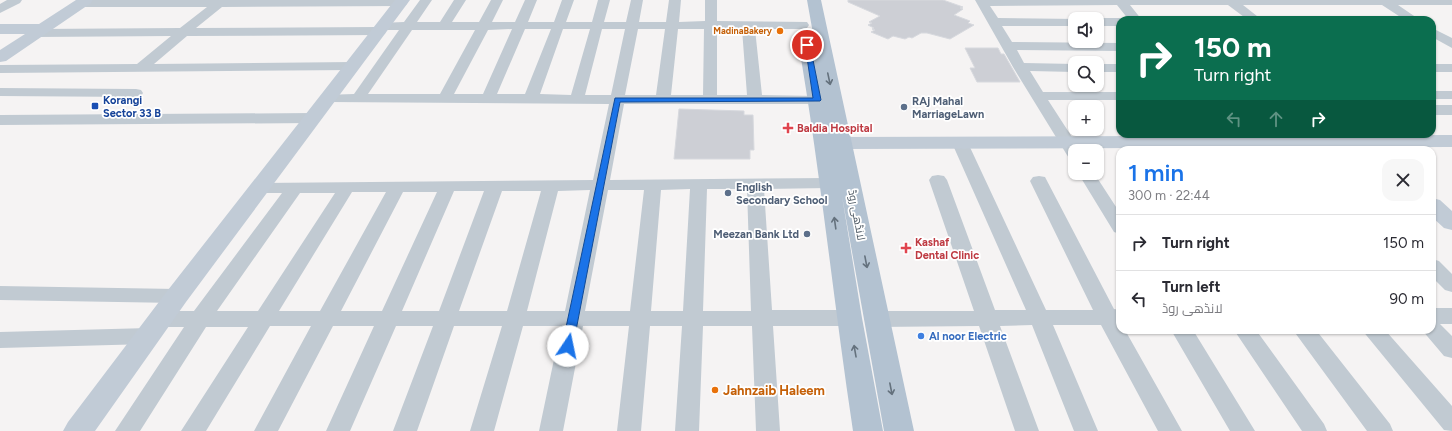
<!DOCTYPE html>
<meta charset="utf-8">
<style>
:root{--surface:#fff;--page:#f7f7f7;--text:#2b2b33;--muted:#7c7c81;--line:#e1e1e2;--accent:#1a73e8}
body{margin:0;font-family:Figtree,Cairo,sans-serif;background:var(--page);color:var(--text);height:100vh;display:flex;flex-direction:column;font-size:15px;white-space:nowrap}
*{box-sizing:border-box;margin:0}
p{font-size:13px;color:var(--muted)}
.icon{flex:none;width:22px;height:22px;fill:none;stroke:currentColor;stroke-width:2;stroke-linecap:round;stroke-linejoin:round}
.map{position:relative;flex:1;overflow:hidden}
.side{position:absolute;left:1116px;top:146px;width:320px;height:188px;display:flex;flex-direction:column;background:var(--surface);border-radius:12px;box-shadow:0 1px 3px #0004}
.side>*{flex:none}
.banner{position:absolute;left:1116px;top:16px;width:320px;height:122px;border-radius:12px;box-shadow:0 1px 3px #0004;background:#0b6e4f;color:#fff;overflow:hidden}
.buttons{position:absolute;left:1068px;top:12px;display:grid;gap:8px}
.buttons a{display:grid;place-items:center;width:36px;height:36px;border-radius:8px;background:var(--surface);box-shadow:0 1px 3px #0004;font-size:20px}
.pin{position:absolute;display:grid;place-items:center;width:34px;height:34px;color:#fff;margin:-17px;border:2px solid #fff;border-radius:50%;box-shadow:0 1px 4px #0007}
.me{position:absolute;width:44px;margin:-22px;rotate:11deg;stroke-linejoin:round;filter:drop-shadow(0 0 3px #0008)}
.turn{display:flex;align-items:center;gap:14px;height:84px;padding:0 12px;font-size:18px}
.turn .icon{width:52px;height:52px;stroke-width:2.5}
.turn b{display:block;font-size:28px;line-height:34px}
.lanes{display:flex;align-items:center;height:38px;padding:0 12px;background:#0003;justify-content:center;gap:20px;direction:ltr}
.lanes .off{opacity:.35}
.round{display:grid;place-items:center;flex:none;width:42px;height:42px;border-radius:12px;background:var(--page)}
.head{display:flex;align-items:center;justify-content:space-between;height:68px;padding:0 12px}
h1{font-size:24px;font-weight:600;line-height:30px;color:var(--accent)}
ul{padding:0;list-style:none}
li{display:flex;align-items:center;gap:12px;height:56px;padding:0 12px;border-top:1px solid var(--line)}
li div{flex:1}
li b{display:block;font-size:15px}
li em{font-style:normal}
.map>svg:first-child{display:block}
.building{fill:#cdcfd5;stroke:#d7d9de}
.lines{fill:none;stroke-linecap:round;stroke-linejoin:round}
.street{fill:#c1cad2;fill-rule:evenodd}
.secondary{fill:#c1cbd6;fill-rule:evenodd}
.primary{fill:#b3c2d1;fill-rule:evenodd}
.oneway{stroke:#64717d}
.route{fill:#1a73e8;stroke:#114b97}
.food-dot{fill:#e8710a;stroke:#fff;stroke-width:1.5}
.transit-dot{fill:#1a4fb4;stroke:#fff;stroke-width:1.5}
.service-dot{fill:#5c6f8a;stroke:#fff;stroke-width:1.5}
.health-dot{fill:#e0444e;stroke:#fff;stroke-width:1.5}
.shop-dot{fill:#3f7fe0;stroke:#fff;stroke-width:1.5}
.labels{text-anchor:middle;stroke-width:3.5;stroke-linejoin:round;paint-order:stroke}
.far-food-label{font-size:9px;font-weight:bold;fill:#c56008;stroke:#fff;text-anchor:end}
.transit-label{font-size:11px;font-weight:bold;fill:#164399;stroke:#fff;text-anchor:start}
.service-label{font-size:11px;font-weight:bold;fill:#4e5e75;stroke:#fff;text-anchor:start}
.health-label{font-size:11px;font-weight:bold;fill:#be3a42;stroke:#fff;text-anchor:start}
.street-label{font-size:11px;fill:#4a5661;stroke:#fff}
.shop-label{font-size:11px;font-weight:bold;fill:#366cbe;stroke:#fff;text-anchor:start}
.near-food-label{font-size:13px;font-weight:bold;fill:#c56008;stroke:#fff;text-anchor:start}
</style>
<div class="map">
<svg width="1452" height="431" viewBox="0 0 1452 431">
<rect width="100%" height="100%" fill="#f5f3f3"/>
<path class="building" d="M848,0H943L963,7L960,8L963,9L954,15L970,21L968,23L974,25L950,39L927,33H921L912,38L909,37L905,39L893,36L888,39L871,32L875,30L872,29L874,28L868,25L872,23L869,22L880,16L848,2Z
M965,48H998L1001,54H1004L1020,82H977L970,68H975Z
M679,109L744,111V115H753L754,150H750V159H674Z"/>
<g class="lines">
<path class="street" d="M7,0H22L20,3L0,13V4Z
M80,0H407L408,2L406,5L402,6L222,7L196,28L378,27L380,23L404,22L420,0H432L417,22H440L454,0H466L452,22H479L491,0H503L492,22H515L525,0H537L528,22H554L562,0H574L566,22H592L598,0H610L604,22H626L631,0H643L639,22H666L669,0H681L679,22L705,21V0H717V21L807,22L809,25L807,28L803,29H755L762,95L817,96L822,97L824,100L822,103L817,104H624L610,180L829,178L835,179L838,183L835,187L829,188L764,189L772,310H849L856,313L859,318L856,323L849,326H773L780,431H756L752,326H703L699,431H675L682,326H650L641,431H617L629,326H583L563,431H539L561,326H523L494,431H470L502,326H454L417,431H393L433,326H396L350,431H326L374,326H333L278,431H254L311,326H270L206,431H181L248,327H206L140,431H115L184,327H161L154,324L151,319L154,314L161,311H194L282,193H260L254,192L251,188L254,184L260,183L593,180L609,104L329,102L324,101L322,98L324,95L354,94L399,30H386L385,34L380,35L187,36L154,64L353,62L358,63L360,66L358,69L353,70L0,73V65L137,64L171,36L36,37L31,36L30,33L31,30L36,29L180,28L207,7H76L74,4L76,1ZM512,29L483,94H454L488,30ZM525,29H551L525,94H497ZM563,29H590L571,95L540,94ZM602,29H625L611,95H585ZM638,29H665L656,95H625ZM678,29H704L703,95H671ZM717,29H742L747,95H717ZM412,30H475L440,94H368ZM690,189L683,311H651L661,190ZM707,189H747L751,311H703ZM590,190L565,311H527L558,191ZM608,190H644L630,311H585ZM454,191H484L439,311H402ZM502,191H541L507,311H459ZM352,192H386L320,311H279ZM403,192H437L382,311H341ZM300,193H335L258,311H217Z
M975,0H1452V5H1398L1420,20H1405L1382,5H1243L1262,20H1248L1228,5H1130L1142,20H1129L1117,5L990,6L998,18L1078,19H1075V26H1002L1012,42L1120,43V51L1017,50L1024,63L1075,64V72L1030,71L1043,92H1120V100H1048L1081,151H1075V160L1069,158L1067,155L1013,67Z
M1097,18H1120L1125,20H1120V26H1097V19H1094Z
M1432,28L1452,38V48L1432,37Z
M1097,64H1120V72H1097Z
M1432,64H1452V72H1432Z
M0,88L136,89L141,90L143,93L141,96L136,97L0,96Z
M1432,91H1452V99H1432Z
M1432,105H1452V115H1432Z
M314,113L319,115L322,118L319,121L314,123L0,125V115Z
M960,138L966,140L968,143L1046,310H1093L1030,181L1033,177L1039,176L1045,177L1114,309L1120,310V330H1125L1182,431H1158L1101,325H1053L1098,431H1074L1032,325L1000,326L1039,431H1015L979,326L877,327L870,324L867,319L870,314L877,311H974L929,180L932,176L938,175L944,176L947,180L995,310H1026L952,143L954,140Z
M1078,173H1094L1120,213V234L1114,232Z
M1432,259L1439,261L1452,274V292L1445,290L1432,277Z
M0,286L177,289L184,291L187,296L184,301L177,303L0,300Z
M1432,308H1452V324H1440L1452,336V358L1444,356L1422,330H1432Z
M149,328L157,330L160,336L157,342L149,344L0,348V332Z
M1171,330H1193L1255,431H1230Z
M1234,330H1256L1324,424L1327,431H1302Z
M1293,330H1316L1390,424L1393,431H1367Z
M1362,330H1385L1452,406V431L1444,430Z"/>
<path class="secondary" d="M76,0H93L91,3L6,61L0,62V50L25,34H0V24H39Z
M395,0H410L186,302L95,431H63L68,422L168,290Z
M1452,135V147L842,149L835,147L832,143L835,139L842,137Z
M1432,198L1440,200L1452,211V230L1444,228L1432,217Z"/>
<path class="primary" d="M807,0H821L914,431H884L842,196L862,318L883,431H853C833,299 820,166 797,35L799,32L805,30L811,32L814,39Z"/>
</g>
<defs><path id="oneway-shaft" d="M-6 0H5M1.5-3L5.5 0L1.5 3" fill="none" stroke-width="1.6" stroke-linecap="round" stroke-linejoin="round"/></defs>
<g class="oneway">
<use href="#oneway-shaft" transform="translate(829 79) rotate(78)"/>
<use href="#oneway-shaft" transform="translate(835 223) rotate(-98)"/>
<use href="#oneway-shaft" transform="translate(866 262) rotate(79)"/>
<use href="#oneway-shaft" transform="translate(855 351) rotate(-100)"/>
<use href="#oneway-shaft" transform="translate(891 389) rotate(79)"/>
</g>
<path class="route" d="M805,44L810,45L821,100L820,101L620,102L573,346L572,349L568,350L564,349L562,346L615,98H813Z"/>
<g class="food-dot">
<circle cx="780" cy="31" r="4"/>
<circle cx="715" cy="390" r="4"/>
</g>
<rect class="transit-dot" x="91" y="102" width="8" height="8" rx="2"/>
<g class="service-dot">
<circle cx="904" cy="107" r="4"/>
<circle cx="728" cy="193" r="4"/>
<circle cx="807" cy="234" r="4"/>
</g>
<g class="health-dot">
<path d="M786 122h4v4h4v4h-4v4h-4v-4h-4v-4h4z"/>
<path d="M904 242h4v4h4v4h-4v4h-4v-4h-4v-4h4z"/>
</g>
<circle class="shop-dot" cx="921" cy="336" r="4"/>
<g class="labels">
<g class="far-food-label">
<text x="772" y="34">MadinaBakery</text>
</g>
<g class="transit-label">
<text x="103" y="104">Korangi<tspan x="103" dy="13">Sector 33 B</tspan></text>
</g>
<g class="service-label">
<text x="912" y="105">RAj Mahal<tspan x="912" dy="13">MarriageLawn</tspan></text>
<text x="736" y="191">English<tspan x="736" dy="13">Secondary School</tspan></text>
<text x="799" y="238" text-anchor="end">Meezan Bank Ltd</text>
</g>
<g class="health-label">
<text x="797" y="132">Baldia Hospital</text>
<text x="915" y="246">Kashaf<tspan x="915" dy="13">Dental Clinic</tspan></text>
</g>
<g class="street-label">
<text transform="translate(857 215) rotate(79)" y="4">لانڈھی روڈ</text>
</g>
<g class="shop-label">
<text x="929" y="340">Al noor Electric</text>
</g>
<g class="near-food-label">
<text x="723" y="395">Jahnzaib Haleem</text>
</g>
</g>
</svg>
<div class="buttons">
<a><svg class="icon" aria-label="sound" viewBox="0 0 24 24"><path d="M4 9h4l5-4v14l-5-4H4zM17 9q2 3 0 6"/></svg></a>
<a><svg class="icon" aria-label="search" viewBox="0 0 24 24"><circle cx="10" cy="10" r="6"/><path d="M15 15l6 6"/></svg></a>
<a>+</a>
<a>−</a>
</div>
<div class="pin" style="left:807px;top:45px;background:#d93025"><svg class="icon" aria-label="arrive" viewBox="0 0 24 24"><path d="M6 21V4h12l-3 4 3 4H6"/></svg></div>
<svg class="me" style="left:568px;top:346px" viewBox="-20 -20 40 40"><circle r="19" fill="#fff"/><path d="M0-13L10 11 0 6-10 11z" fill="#1a73e8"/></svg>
<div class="banner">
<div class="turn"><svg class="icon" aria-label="right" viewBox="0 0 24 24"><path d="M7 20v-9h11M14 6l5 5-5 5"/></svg><div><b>150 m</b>Turn right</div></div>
<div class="lanes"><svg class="icon off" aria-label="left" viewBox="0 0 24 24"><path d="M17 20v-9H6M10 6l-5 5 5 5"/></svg><svg class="icon off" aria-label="ahead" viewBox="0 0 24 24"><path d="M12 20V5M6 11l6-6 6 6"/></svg><svg class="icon" aria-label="right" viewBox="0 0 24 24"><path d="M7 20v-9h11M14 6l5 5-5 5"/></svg></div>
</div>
<section class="side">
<div class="head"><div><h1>1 min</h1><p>300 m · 22:44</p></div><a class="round"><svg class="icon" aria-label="close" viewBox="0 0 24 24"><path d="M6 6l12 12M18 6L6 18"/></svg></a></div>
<ul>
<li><svg class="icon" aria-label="right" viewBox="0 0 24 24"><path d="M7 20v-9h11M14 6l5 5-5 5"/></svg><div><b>Turn right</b></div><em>150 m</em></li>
<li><svg class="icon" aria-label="left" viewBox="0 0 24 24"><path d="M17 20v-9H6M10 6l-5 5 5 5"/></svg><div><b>Turn left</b><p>لانڈھی روڈ</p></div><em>90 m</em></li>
</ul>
</section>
</div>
